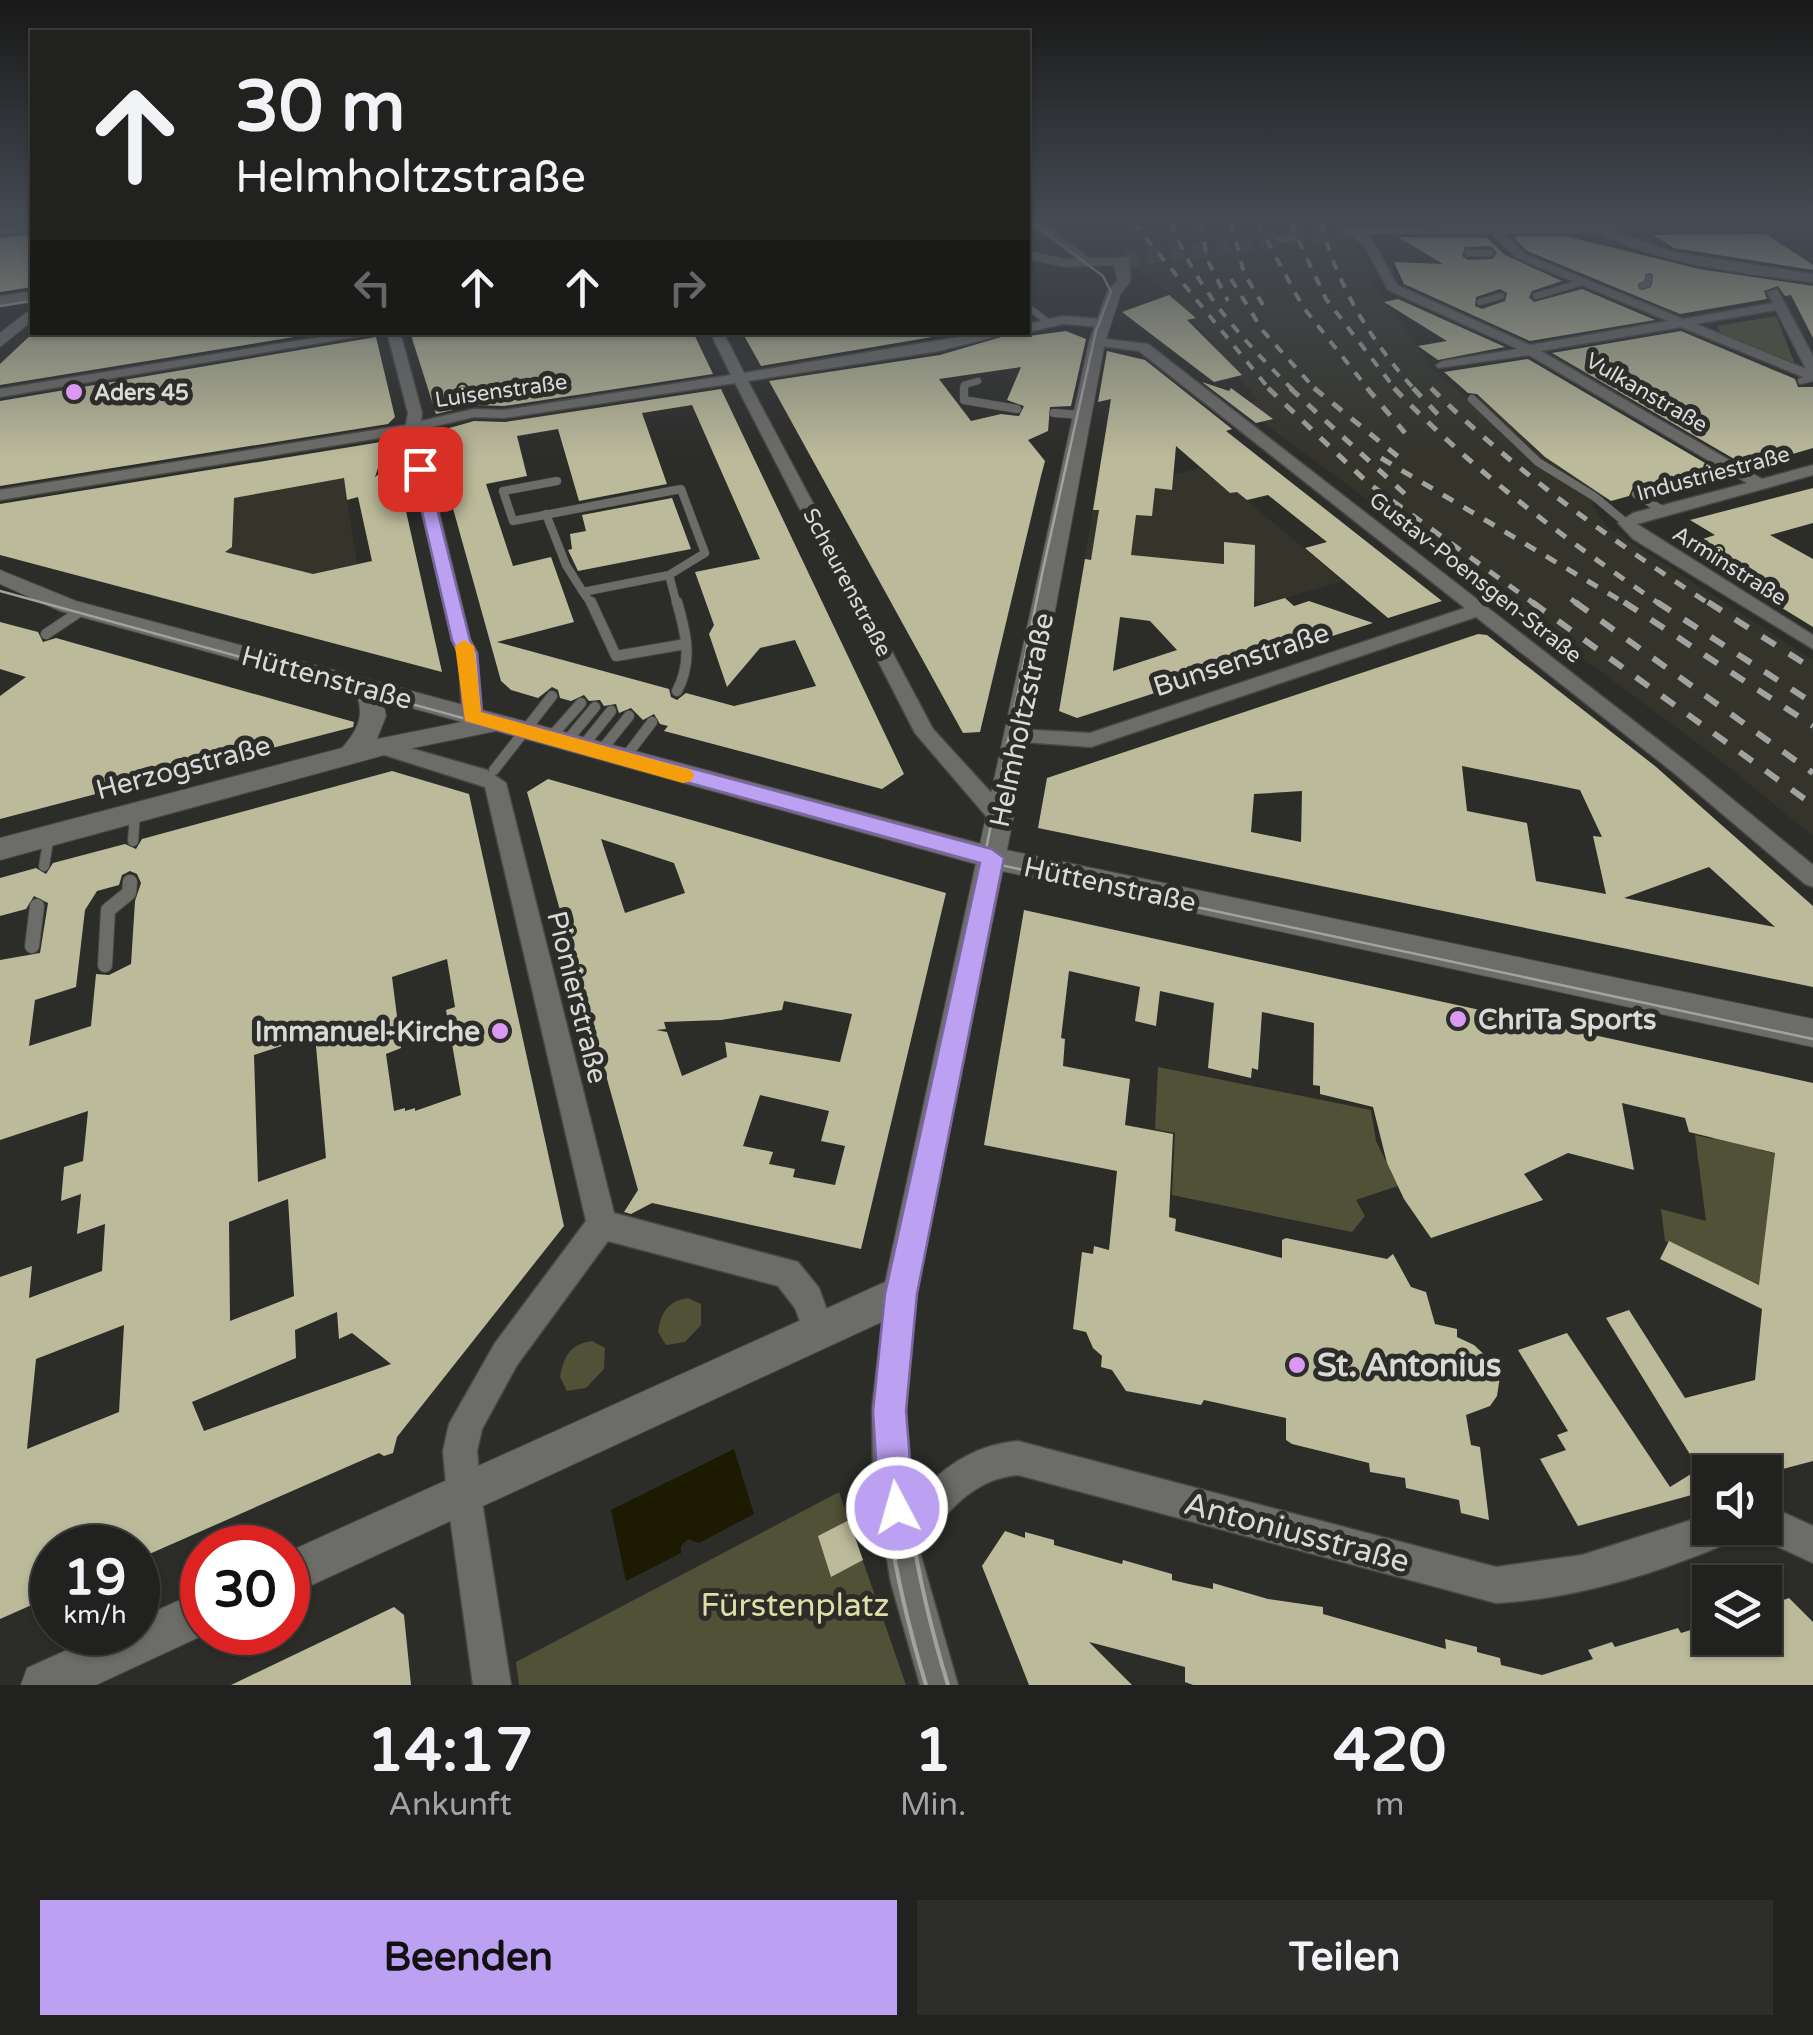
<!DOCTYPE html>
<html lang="de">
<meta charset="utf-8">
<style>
:root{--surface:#21211f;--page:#2d2e2c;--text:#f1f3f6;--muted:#a2a3a4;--line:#3e3e3d;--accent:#bca0f2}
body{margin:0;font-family:"Varela Round",sans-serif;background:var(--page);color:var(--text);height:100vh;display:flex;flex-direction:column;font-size:38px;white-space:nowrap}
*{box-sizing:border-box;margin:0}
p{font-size:32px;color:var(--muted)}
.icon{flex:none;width:55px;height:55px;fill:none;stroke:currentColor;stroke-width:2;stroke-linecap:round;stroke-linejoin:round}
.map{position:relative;height:1685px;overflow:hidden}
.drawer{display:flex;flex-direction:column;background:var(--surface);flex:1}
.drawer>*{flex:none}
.guide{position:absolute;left:30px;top:30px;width:1000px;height:305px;border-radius:0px;box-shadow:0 2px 8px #0004,0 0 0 2px var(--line);background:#21211f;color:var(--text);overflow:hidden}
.buttons{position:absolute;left:1692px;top:1455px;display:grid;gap:20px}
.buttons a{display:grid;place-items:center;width:90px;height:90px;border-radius:0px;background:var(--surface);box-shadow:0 2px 8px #0004,0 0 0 2px var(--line);font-size:50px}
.speed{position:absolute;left:30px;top:1525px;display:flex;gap:20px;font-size:50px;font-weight:700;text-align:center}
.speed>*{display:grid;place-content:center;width:130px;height:130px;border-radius:50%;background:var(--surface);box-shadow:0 2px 8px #0004,0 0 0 2px var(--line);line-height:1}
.speed small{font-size:25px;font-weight:400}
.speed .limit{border:15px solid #d22;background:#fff;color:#111}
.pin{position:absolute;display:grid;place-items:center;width:85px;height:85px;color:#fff;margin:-42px;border-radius:20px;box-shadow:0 5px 15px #0006}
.me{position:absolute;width:110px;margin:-55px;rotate:354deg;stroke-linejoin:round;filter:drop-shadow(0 0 8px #0008)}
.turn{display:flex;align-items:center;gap:35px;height:210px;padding:0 40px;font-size:45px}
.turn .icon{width:130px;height:130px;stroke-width:2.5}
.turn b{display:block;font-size:70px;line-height:85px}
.lanes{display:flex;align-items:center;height:95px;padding:0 40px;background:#0003;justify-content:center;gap:50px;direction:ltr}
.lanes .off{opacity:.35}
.eta{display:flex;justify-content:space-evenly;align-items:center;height:170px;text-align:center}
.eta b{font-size:60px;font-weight:800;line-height:70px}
.primary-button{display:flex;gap:20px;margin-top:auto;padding:20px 40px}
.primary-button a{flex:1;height:115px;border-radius:0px;background:var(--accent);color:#111;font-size:40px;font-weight:800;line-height:115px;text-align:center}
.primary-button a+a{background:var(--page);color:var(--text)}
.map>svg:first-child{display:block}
.built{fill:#34342b}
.green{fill:#515138}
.water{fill:#1c1b01}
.building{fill:#bbba9b;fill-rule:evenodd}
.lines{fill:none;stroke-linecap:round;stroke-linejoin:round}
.tertiary-tunnel{stroke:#464643;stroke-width:15;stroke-dasharray:15 8;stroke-linecap:butt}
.service-far3-casing{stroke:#474745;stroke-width:8}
.service-far2-casing{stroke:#474745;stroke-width:9}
.service-far1-casing{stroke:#474745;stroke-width:12}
.service-casing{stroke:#474745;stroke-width:16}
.minor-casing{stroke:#474745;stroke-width:3}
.tertiary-casing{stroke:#474745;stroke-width:2}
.secondary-casing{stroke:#474745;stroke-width:2}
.service-far3{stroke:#6c6c69;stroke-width:6}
.service-far2{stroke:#6c6c69;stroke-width:8}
.service-far1{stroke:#6c6c69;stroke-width:10}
.service{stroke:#6c6c69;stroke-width:14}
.minor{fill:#6c6c69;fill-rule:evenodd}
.tertiary{fill:#6c6c69;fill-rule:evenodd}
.secondary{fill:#6c6c69;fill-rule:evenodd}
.tram-far1{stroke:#a2a2a0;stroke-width:2.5}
.tram{stroke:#a2a2a0;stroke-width:4}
.rail-far2{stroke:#a2a2a0;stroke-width:4;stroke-dasharray:10 10;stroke-linecap:butt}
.rail-far1{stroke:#a2a2a0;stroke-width:5;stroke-dasharray:12 12;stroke-linecap:butt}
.rail{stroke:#a2a2a0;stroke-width:6;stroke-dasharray:16 16;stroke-linecap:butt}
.route{fill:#bca0f2;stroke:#7a689d;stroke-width:2.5}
.slow{fill:#f59e0b}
.poi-dot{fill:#dc99f4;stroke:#2c2c29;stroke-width:4}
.labels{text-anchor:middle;stroke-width:10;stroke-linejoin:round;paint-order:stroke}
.far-street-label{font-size:22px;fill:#d9d9d7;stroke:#2c2c29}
.far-poi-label{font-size:22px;font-weight:bold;fill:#d9d9d7;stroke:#2c2c29;text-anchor:start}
.street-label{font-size:28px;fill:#d9d9d7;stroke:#2c2c29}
.poi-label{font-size:28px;font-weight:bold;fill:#d9d9d7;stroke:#2c2c29;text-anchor:start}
.near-poi-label{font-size:32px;font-weight:bold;fill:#d9d9d7;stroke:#2c2c29;text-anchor:start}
.near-street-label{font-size:32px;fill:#d9d9d7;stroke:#2c2c29}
.near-park-label{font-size:32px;fill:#dfdea6;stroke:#2c2c29}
</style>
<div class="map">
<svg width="1813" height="1685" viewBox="0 0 1813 1685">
<rect width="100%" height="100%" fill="#2c2c29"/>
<path class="built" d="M1056,222H1345L1349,240L1356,242L1372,283L1435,371L1467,398L1486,395L1613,494L1591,504L1606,526L1813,660V836L1711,753L1239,405L1258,400L1170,294L1106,248Z
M339,448L357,564L312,574L136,530L147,480Z
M1200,468L1230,493L1237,492L1343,581L1269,603L1081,579L1098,478L1141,483Z"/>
<path class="green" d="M1776,316L1795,364L1720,333L1717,326Z
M1158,1067L1371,1110L1376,1141L1398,1186L1356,1200L1365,1216L1352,1232L1172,1195L1175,1133L1155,1129Z
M1709,1118L1754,1129L1760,1150L1777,1154L1767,1288L1665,1241L1661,1209L1706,1221L1695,1135L1713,1139Z
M688,1298L701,1304V1325L685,1342L666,1345L658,1332C661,1312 668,1301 688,1298Z
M592,1341L605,1348L604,1369L586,1388L567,1391L560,1377C564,1356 570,1344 592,1341Z
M839,1492L906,1685H519L516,1662Z"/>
<path class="water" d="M734,1449L754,1514L699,1543L688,1539L681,1546V1553L626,1581L611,1510Z"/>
<path class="building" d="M32,234V287L0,292V238Z
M1766,234L1813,265V270L1674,248L1653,235Z
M1517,236H1565L1699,269L1813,286V338L1791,295L1785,296L1778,286L1764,291L1767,299L1680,314L1527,251L1515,239Z
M1398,237L1487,238L1505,255L1562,281L1532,291L1529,297L1534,302L1582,289L1655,320L1530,341L1404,284L1394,262L1443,264ZM1491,246L1497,252L1493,259L1468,260L1462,256L1465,247ZM1500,289L1507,293L1505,301L1482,309L1475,306L1476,297Z
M1169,295L1196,318L1187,320L1242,375L1214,382L1122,312Z
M1398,299L1505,347L1438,360L1418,346L1447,341L1384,302Z
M1066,331L1086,339L1071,406L1050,407L1048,431L1028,440L1045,461L1041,476L980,732L963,733L769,381L940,355L1018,332L1029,336ZM1021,367L1007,400L1024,406L1019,416L1001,414L971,421L939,379Z
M1681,331L1795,379L1798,387H1813V448L1775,459L1741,463L1552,353Z
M34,332H325L0,385V364Z
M410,332H693L713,374L504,406L473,405L436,414Z
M742,332H962L761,366Z
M376,337L395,417L388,424L0,486V401Z
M1107,351L1145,360L1232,429L1226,431L1442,601L1388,618L1305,548L1327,542L1268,495L1247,500L1237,492L1230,493L1176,446L1172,490L1155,488L1152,516L1136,515L1131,555L1224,564V542L1255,545L1254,607L1285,598L1294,606L1309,601L1373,623L1077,718L1059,711L1085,559L1091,560L1099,510H1093L1111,399L1098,402ZM1120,617L1150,621L1177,650L1113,671Z
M1528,359L1717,470L1718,472L1646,491L1633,487L1629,496L1611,501L1545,457L1477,394L1468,393L1444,372Z
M1202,382L1229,391L1231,388L1273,419L1256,423Z
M721,389L904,774L882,789L664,731L668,726L660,724L654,714L643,720L631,708L619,713L616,704L604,706L600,700L589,701L584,695L571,701L560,698L558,690L552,687L538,698L511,690L501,681L432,433L474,421L505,422ZM692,405L760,559L695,572L714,625L709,634L727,687L760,648L795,640L816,686L734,706L686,693L677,700L671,697L669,689L497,642L574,622L551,557L513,566L486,484L527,476L517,436L558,429L579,501L667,484L642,413Z
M387,441L375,477L395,462L442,672L0,555V504ZM344,478L347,500L358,497L372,561L313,574L225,552L232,547L234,498Z
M1813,488V523L1770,535L1813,559V627L1681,546L1715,535L1690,520Z
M672,498L691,549L578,571L568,550L572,549L570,534L586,531L582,515Z
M0,622L38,632L43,642L56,638L354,722L353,727L0,819V696L26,677L0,669Z
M1478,634L1487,635L1655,766L1813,906V987L1038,828L1047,778ZM1462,766L1580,790L1602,837L1593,836L1606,894L1536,881L1527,823L1467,811ZM1302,791L1301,842L1251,832L1254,794ZM1709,867L1775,927L1624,898Z
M392,771L469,794L564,1226L397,1437L393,1453L384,1456L379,1453L349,1466L138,1559V1548H52V1596L0,1619V1277L32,1266L29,1298L102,1271L105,1224L77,1234L81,1194L61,1201L64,1167L83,1161L88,1111L0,1140V960L40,953L48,903L34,896L26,909L0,916V878L36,868L46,874L53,863L125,844L136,849L142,839ZM130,871L137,874L141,883L135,901L131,964L109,975L96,974L91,1026L29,1046L35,1000L76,987L85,910L97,891L119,885L122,875ZM447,959L455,1007L446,1010L461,1095L415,1111V1108L405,1111V1108L394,1111L386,1054L401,1048L392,977ZM315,1035L326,1158L258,1182L254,1055ZM288,1199L294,1296L230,1321L229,1222ZM337,1312L339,1339L352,1333L391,1364L204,1431L192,1402L296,1358L295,1330ZM124,1325L119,1412L27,1449L36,1359Z
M548,779L946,893L861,1249L652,1203L631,1214L624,1212L638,1190L527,792ZM601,839L674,863L685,893L625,913ZM784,1001L852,1014L840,1062L725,1042L727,1057L682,1076L667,1032L656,1030L666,1029L664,1022L721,1020L782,1010ZM760,1095L829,1111L821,1141L845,1146L835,1185L793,1177L795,1169L769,1164L773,1152L743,1146Z
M1024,910L1813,1083V1461L1771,1472H1710V1490L1578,1526L1540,1459L1566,1450L1557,1435L1568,1431L1518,1350L1567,1333L1670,1487L1699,1469L1606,1318L1629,1310L1685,1398L1755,1380L1762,1309L1660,1259L1669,1241L1759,1285L1775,1153L1689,1132L1685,1118L1622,1103L1634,1170L1568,1153L1524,1174L1543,1200L1431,1238L1404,1199L1387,1163L1373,1107L1320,1094V1086L1313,1085L1314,1023L1262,1012L1258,1070L1252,1068L1251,1078L1208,1068L1214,1003L1160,991L1156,1026L1135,1021L1140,987L1069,971L1061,1038L1065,1039L1063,1066L1130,1079L1125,1125L1173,1134L1169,1217L1176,1219L1175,1231L1282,1258V1240L1286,1238L1387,1259L1393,1254L1411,1287L1426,1292L1435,1324L1457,1329V1337L1474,1345L1490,1360L1503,1356L1497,1396L1490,1406L1466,1415L1471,1445L1480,1447L1489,1520L1461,1513L1459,1500L1406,1488L1405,1478L1370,1472L1369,1463L1292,1444L1286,1440V1418L1204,1400L1201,1405L1126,1391L1112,1370L1101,1367L1102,1356L1093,1348L1086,1332L1073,1329L1082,1252L1093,1254L1094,1246L1109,1250L1117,1171L984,1145Z
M849,1520L863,1560L831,1577L818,1536Z
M1005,1531L1025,1538V1532L1054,1540V1545L1122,1564L1123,1560L1172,1574V1580L1189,1584L1213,1589V1583L1268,1599L1323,1607V1614L1446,1649L1445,1639L1477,1647V1652L1500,1658L1501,1665L1542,1675L1593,1659L1588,1650L1612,1642L1615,1647L1678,1628L1681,1633L1710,1624V1638H1765V1606L1789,1598L1813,1622V1685H1193L1185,1682V1667L1089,1642L1132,1685H1029L982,1566Z
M394,1607L404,1615L411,1685H231Z"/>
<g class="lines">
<path class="tertiary-tunnel" d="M1289,238L1350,230
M1124,260L1281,239"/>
<defs>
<path id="service-far3" d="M1468,253H1490
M1642,286L1648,284L1649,277
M1536,296L1583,282
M1480,302L1501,296
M1028,307L1048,322
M1801,381L1813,378
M964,390V385L978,381"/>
<path id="service-far2" d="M964,388V400L1017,409
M1472,399L1538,462L1595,497L1626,523
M1054,413L1082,415
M557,481L503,491L513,521L681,489L705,553L669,575L677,605
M1636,494L1662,510
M546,514L566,565L583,592L669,575
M583,592L592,605"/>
<path id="service-far1" d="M591,602L616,656L686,644
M677,602C686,633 693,661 677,691
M46,634L82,610
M550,738L581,703
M565,743L595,707
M582,747L611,711
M600,752L629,716
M624,759L652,722
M494,770L552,696
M133,841L135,813
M44,866L49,836"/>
<path id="service" d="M32,946L37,906
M105,965L108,910L129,893L130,882"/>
<path id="minor" d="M1029,222H1042L1097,264L1087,266Z
M32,224V230L0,234V228Z
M1503,225L1509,228L1506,235L1525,254L1683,319L1773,303L1767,292L1777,289L1813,356V381L1681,327L1541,351L1762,479L1813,465V475L1637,524L1813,635V649L1633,539L1618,523L1633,513L1747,483L1529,355L1438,368L1436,365L1443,361L1518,349L1388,290L1364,245L1344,230L1354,228L1373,241L1397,285L1530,345L1668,321L1517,258L1494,236ZM1776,310L1806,369L1696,324Z
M1595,225L1673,252L1813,274V282C1737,273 1660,264 1591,230Z
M1063,316L1102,319L1108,323L1102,327L1063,324L1028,332V324Z
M351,332H384L0,397V389Z
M387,332H400L422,413L421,421L474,409L504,410L731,375L710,332H723L744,373L988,332H1014L939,351L748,381L933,729L1008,811L1011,817L1008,823H992L915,733L735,383L504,418L474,417L419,430L470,640L477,653L482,717L472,724L462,717L459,653L452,640L404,434L0,500V490L406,425L408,413Z
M1097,338L1148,344L1688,763L1813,865V887L1805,884L1674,773L1476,617L1091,747L1009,741L1006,736L1009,731L1016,729L1090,733L1465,608L1139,351L1092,345L1090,342Z
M382,740L487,770L506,783L614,1213L798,1262L819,1288L835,1332L830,1343L819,1348L808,1343L795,1308L778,1286L608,1241L517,1365L482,1429L477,1451L481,1495L511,1685H473L447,1495L443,1451L449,1424L495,1343L586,1221L485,787L375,752L372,747L375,742Z
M901,1279L912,1283L916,1294L906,1408L911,1503C940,1469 972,1445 1018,1441L1496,1567L1582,1555L1710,1514V1528H1741L1735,1540C1661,1572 1577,1599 1496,1603L1018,1475C971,1479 946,1514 919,1549L958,1685H920L891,1583L873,1478L872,1408L886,1294L890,1283Z
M1765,1509H1776L1813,1526V1563L1774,1545L1753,1539L1748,1528H1765Z"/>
<path id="tertiary" d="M1813,222V230L1350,234L1343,230L1350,226Z
M1289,234L1296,238L1294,241L1281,243L1274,239Z
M1028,251L1065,259L1129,257L1131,281L1121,293L1105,342L1049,643L914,1307L288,1596V1552L885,1282L1089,342L1107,292L1117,280L1114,265L1065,267L1028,259Z
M202,1590V1632H210L96,1685H21L27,1668L107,1632H138V1619Z"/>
<path id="secondary" d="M32,291V300L0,306V296Z
M32,308V321L0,347V333Z
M0,570L76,601L997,848L1813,1019V1047L997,870L496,731L403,750L0,860V838L342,748C358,730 365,716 356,693L60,611L0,584ZM383,700L462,722L377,739L386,716Z"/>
</defs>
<use href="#service-far3" class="service-far3-casing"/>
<use href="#service-far2" class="service-far2-casing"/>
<use href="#service-far1" class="service-far1-casing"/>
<use href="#service" class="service-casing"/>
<use href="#minor" class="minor-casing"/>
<use href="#tertiary" class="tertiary-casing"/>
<use href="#secondary" class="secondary-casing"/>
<use href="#service-far3" class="service-far3"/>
<use href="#service-far2" class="service-far2"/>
<use href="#service-far1" class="service-far1"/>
<use href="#service" class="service"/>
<use href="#minor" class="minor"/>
<use href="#tertiary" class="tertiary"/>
<use href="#secondary" class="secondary"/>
<path class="tram-far1" d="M0,306L32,301
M0,591L991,863L1813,1039
M908,1233L1042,574L1096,331L1111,292L1103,276L1031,222"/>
<path class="tram" d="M908,1230C902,1263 893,1295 888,1328C869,1448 891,1570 926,1685
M918,1252C890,1411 901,1531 948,1685"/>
<path class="rail-far2" d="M1133,222L1270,390
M1171,222C1195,289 1244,341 1293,390
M1200,222L1208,261L1228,301
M1231,222L1244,273L1263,305
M1257,222L1303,307L1369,390
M1290,222L1326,299L1396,390
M1321,222C1337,286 1371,341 1415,390
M1231,279L1263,331L1316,390"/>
<path class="rail-far1" d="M1268,388L1368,483L1536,605
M1290,388L1405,494
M1314,388L1401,459
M1367,388L1405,433
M1394,388C1474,472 1565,539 1661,605
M1413,388L1446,423
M1431,388C1516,472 1611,540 1711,605
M1381,458L1628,605
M1571,599L1579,605"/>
<path class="rail" d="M1532,602L1813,805
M1575,602L1813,773
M1624,602L1813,726
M1657,602L1813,703
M1708,602L1813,669"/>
</g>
<linearGradient id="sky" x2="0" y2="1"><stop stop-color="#181817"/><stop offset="0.48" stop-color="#454b54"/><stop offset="1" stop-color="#454b54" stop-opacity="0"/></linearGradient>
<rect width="1813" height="458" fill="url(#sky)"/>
<path class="route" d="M420,465L427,469L470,640L477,653L482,712L992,849L1004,858L917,1294L906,1411L914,1508L909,1521L897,1526L884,1521L879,1508L873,1411L885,1294L980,863L465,721L458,653L452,640L412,469Z"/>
<path class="slow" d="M464,640L474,646L481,712L691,770L694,775L691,781L683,783L465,721L455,646Z"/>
<g class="poi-dot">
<circle cx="74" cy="392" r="10"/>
<circle cx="1458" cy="1019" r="10"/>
<circle cx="500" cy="1031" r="10"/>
<circle cx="1297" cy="1365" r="10"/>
</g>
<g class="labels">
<g class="far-street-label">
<text transform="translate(501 390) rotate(-8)" y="8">Luisenstraße</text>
<text transform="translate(1647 392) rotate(30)" y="8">Vulkanstraße</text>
<text transform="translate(1713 473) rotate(-15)" y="8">Industriestraße</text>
<text transform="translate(1730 565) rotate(32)" y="8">Arminstraße</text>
<text transform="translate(1476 577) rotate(38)" y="8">Gustav-Poensgen-Straße</text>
<text transform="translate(848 582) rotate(62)" y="8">Scheurenstraße</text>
</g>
<g class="far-poi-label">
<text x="94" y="400">Aders 45</text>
</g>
<g class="street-label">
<text transform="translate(1241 659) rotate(-18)" y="10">Bunsenstraße</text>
<text transform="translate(327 677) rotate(15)" y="10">Hüttenstraße</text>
<text transform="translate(1021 720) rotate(-78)" y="10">Helmholtzstraße</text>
<text transform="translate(183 767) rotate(-15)" y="10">Herzogstraße</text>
<text transform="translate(1110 884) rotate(12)" y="10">Hüttenstraße</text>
<text transform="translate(578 997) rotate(76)" y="10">Pionierstraße</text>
</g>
<g class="poi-label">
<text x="1478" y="1029">ChriTa Sports</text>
<text x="480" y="1041" text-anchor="end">Immanuel-Kirche</text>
</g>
<g class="near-poi-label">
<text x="1317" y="1376">St. Antonius</text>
</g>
<g class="near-street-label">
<text transform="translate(1297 1532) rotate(15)" y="11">Antoniusstraße</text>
</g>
<g class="near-park-label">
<text x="795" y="1616">Fürstenplatz</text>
</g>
</g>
</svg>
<div class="buttons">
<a><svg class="icon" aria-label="sound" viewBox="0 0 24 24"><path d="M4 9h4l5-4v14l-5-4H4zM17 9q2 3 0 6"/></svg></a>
<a><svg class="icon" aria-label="layers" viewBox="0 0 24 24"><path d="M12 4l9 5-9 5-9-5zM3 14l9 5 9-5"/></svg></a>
</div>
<div class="speed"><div>19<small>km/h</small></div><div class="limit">30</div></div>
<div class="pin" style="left:420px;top:469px;background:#d93025"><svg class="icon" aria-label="arrive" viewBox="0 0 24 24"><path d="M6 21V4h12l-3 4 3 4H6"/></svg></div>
<svg class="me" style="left:897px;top:1508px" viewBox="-20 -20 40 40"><circle r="17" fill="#bca0f2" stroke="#fff" stroke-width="3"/><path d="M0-11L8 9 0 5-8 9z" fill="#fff"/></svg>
<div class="guide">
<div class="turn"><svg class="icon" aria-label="ahead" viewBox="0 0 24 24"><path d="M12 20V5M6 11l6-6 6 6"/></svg><div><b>30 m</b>Helmholtzstraße</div></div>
<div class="lanes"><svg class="icon off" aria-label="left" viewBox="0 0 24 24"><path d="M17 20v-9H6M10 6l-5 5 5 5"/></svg><svg class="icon" aria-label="ahead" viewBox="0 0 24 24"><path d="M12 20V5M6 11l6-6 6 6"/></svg><svg class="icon" aria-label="ahead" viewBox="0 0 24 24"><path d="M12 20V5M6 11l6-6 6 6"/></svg><svg class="icon off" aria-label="right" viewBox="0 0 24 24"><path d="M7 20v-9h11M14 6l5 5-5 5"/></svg></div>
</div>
</div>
<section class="drawer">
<div class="eta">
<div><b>14:17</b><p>Ankunft</p></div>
<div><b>1</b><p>Min.</p></div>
<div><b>420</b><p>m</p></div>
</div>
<div class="primary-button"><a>Beenden</a><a>Teilen</a></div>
</section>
